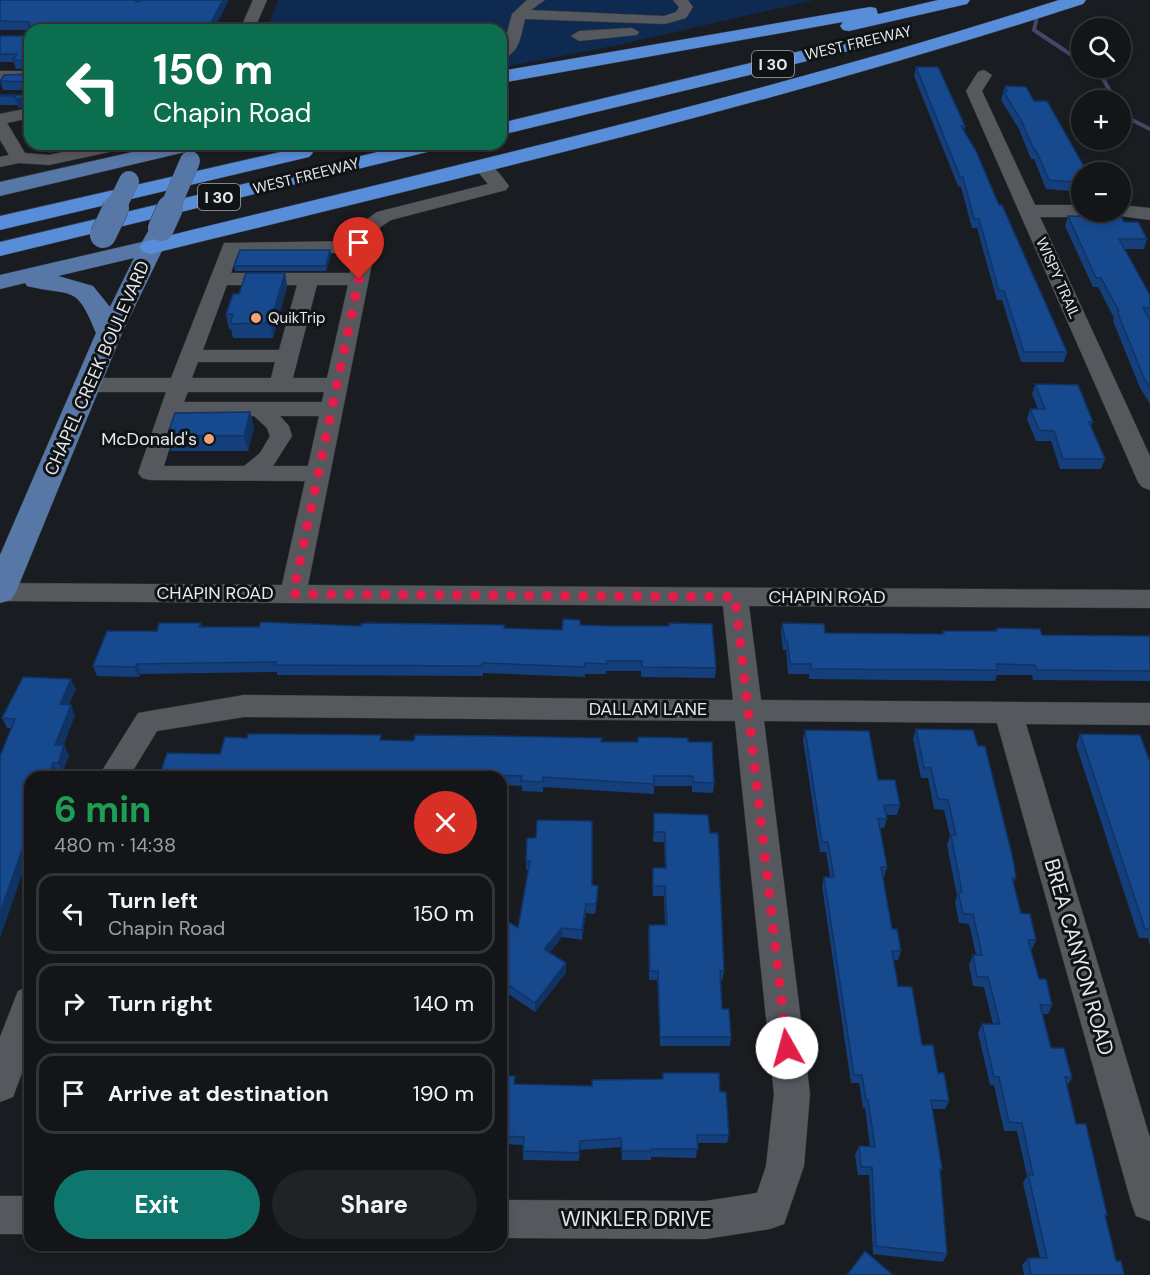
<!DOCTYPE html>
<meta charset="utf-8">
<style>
:root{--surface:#131518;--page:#202225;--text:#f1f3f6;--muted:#9d9fa2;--line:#323437;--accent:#0f766e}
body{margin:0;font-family:"DM Sans",sans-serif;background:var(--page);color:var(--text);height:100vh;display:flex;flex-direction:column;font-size:22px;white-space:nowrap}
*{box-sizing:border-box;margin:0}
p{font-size:20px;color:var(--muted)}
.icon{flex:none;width:33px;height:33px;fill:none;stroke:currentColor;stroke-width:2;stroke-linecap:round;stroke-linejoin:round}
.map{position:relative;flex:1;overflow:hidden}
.side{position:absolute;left:24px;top:771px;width:483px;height:480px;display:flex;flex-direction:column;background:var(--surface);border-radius:18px;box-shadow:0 3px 9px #0003,0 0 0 2px var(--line)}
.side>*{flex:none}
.banner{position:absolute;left:24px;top:24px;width:483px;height:126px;border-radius:18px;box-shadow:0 3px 9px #0003,0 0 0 2px var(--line);background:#0b6e4f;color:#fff;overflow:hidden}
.fabs{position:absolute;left:1071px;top:18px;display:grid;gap:12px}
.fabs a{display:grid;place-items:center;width:60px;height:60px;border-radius:50%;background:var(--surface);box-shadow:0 3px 9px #0003,0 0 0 2px var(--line);font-size:30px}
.pin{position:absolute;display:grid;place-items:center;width:51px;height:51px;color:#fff;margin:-62px -26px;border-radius:50% 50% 50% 0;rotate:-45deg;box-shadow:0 0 6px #0007}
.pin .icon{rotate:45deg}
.me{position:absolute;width:66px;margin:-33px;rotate:353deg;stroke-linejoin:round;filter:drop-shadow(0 0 4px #0008)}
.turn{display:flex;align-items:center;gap:21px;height:126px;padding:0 30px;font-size:27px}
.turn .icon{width:78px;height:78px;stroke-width:2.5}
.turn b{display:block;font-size:42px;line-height:51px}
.round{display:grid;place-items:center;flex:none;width:63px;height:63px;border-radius:32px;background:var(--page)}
.summary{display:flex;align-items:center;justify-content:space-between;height:102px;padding:0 30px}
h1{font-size:36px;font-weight:700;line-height:45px;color:#1e9e55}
.button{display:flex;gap:12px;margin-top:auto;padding:12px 30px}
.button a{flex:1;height:69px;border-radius:36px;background:var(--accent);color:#fff;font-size:24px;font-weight:700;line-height:69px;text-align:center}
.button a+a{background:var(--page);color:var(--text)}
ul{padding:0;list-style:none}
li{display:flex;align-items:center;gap:18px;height:81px;margin:0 12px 9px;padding:0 18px;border:3px solid var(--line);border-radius:18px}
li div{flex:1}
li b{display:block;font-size:22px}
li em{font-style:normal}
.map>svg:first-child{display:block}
.green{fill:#0f2a50}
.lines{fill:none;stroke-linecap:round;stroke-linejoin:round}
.stream{stroke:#454668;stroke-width:4}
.minor-casing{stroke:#36383a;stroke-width:1}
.major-casing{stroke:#36383a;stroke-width:1}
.highway-casing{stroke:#36383a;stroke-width:1}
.minor{fill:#55585d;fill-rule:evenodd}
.major{fill:#5778a7;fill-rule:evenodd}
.highway{fill:#588dd9;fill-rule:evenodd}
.major-bridge-far1-casing{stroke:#36383a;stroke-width:20;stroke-linecap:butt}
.major-bridge-casing{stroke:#36383a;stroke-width:27;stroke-linecap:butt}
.major-bridge-far1{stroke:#5778a7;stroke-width:20}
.major-bridge{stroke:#5778a7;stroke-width:26}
.wall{fill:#143f7b}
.shaded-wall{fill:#103364}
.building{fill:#17498f;stroke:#103364;stroke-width:1.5}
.route{stroke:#e11d48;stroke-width:10;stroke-dasharray:0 18}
.poi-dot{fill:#f0a27a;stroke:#101316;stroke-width:2}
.labels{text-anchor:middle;stroke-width:6;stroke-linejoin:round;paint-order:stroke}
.far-street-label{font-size:15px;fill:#e6e8ea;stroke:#101316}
.far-poi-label{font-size:15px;fill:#e6e8ea;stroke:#101316;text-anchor:start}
.shield{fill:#101316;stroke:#a6a8aa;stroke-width:1.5}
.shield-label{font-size:16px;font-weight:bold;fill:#e6e8ea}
.street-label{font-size:18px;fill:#e6e8ea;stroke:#101316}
.poi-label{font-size:18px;fill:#e6e8ea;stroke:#101316;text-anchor:end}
.near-street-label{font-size:21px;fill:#e6e8ea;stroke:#101316}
</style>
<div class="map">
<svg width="1150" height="1275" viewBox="0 0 1150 1275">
<rect width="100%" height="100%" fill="#191c20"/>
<path class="green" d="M278,0H814L623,44L501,68V30H266Z"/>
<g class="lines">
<path class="stream" d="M1037,17L1034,30L1082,62
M1090,68L1101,75L1115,100
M1120,107L1130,119L1150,129"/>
<defs>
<path id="minor" d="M253,0H267L254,30H240Z
M527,0H545L531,10L664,16L676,12L679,7L673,0H688L693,7L686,18L665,24L525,19C521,35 520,54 501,59V46L504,44L512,14Z
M632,28L639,32L637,35L579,41L571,36L579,31Z
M984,70L992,75L982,91L1035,205H1082V212H1091L1089,215L1082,217H1040L1150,456V490L1142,487L1138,482L966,91L978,72Z
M0,71H30V81H0Z
M30,108V118L7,123L25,153L49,155L98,144H131L128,148L49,165L19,163L0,167V157L9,155L0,140V114Z
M482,161C493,163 502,177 509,186L506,190L391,220L379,228L308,585L1150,590V608L749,606L761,700L1150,703V725L1026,724L1150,1138V1221L1136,1216L1131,1202L997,723L764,721L810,1094L804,1166L784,1224L770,1229L705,1239L501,1238V1200L705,1201L757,1193L766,1166L774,1094L735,721L244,717L157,731L129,777H98L138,713L244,695L733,700L723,606L0,601V583L282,585L305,481L150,480L142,478L138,473L166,392H87L79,390L76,385L79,380L87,378H171L224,243L357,241L363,222L377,212L488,184L473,166L476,162ZM238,253H355L350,273H231ZM227,285H297L279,350H203ZM317,285H348L327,378H293ZM198,362H275L271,378H192ZM188,392H324L322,402H184ZM180,416H254L267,428L270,436L260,453L244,466H164ZM280,416H319L308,466H273L292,436L289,426Z
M1120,205L1150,208V220L1113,215L1111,212H1120Z
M30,986V1051L13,1097L0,1102V1037L18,991Z
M0,1196H30V1234H0Z"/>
<path id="major" d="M168,144H205L202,148L0,196V182Z
M161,221L169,223L173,228L122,333L16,592L11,600L0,603V555L96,333C76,283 73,297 27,286L25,283L0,289V275L142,242L153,223ZM134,258L110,307L93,286L58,276Z"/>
<path id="highway" d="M938,0H970L967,4L849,31L843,30L840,26L843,22L501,83V71L870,7L876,8L878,14Z
M1059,0H1086L1083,4C777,104 463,177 151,254L143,252L139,247L143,242C449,166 758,97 1059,0Z
M884,31L890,33L893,37L890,41L501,135V123Z
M411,144H447L444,148L0,256V242Z
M302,147L309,149L313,153L309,157L0,230V216Z"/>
</defs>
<use href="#minor" class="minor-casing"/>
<use href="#major" class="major-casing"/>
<use href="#highway" class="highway-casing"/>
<use href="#minor" class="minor"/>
<use href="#major" class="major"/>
<use href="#highway" class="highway"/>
<defs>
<path id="major-bridge-far1" d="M115,210L129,181
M169,210L190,161"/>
<path id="major-bridge" d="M161,228L170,208
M103,235L116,208"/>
</defs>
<use href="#major-bridge-far1" class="major-bridge-far1-casing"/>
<use href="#major-bridge" class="major-bridge-casing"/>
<use href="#major-bridge-far1" class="major-bridge-far1"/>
<use href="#major-bridge" class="major-bridge"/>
</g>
<path class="wall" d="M0,0H229L30,30V125L27,121L25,112L30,109L29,107L19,108L17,105H0V95H29V90H3L0,81L29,74V69H16L14,62H0V36H28L30,34V30H0Z
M916,67L965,126L964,131L1067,352L1064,362H1021L1002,300H997L977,228H972L961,187L958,186L914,76Z
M1005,86L1034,101L1082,172V192L1046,189L1034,159H1031L1019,129L1001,100Z
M43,144H91L49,153Z
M1068,216L1124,222L1147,239L1144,249H1125L1150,295V318H1149L1150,320V404L1140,388L1113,321L1114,318L1098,287H1093L1065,226Z
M330,250L331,255L326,271H235L234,266Z
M285,273L287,287L273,338H233L231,329H229L226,314L239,294Z
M1035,384L1093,422L1091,426L1105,459L1101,469H1060L1051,441H1036L1027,419L1030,409H1038L1032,394Z
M250,412L254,427L248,451H171L167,436Z
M201,623L202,627L361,626L504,628L562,630L580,625L716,668L715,678L641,677V671H606V674H585V677L483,673V676L277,675V672L140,674L139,677L97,676L93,666L157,631Z
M782,623L825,633L942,634L943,631H996L997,628L1042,635L1150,636V681L1033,680L1032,675H997L995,681L809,679V674H788L786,650H783L781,633Z
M76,689L69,704L71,705L75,715L63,745L69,755L62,773H58L56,777H30L11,728H7L2,718Z
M916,729L1016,878L1013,883L1021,913L1036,940L1032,949H1031L1039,979L1052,1005L1048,1014H1042L1051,1048L1072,1078L1067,1086L1076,1124L1107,1215L1105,1218L1116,1261L1124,1275H1024L1022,1265L1028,1258H1040L1023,1183L1027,1176L1017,1131H1004L994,1085H990L978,1033L982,1024H993L984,987L973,986L969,965L973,955H976L969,924L959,923L955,902L957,896L947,845L950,836L944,810L934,809L928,778H921L913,739Z
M805,730L878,780L900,805L897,815H886L887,819L884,828H880L887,867L884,877H883L892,929L901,951L898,960H893L898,986L922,1045L938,1073L949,1101L945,1109H932L942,1169L940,1173L947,1254L943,1262L873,1254L869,1175H858L855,1155L859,1146L870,1147L865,1108H863L859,1083H851L822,886L824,877H830L826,852H820L803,740Z
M1080,734L1150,762V946L1148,938H1139L1076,745Z
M382,740L688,742L714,783L713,793L692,792V786H654V794L543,787V792L522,791V786L501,785V777H159L220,754Z
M654,813L710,833L724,971L722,981L720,980L722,1009L731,1037L730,1046H660L657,980H649L648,934L649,925H665L664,896H653L652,878L653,868H665L664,842H653Z
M527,838L592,885L598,895L595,914L586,913L582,940L562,937L549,953L566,963V973L535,1012L501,989V927L518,928L529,870H526Z
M663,1073L720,1092L729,1135L727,1143H698L696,1158L651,1157V1160H622L621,1147L580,1150L579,1161L523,1160V1145L501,1144V1075L516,1084L592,1086L662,1079Z"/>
<path class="shaded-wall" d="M223,0H229L214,30H207Z
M29,97L30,106L19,108L16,99Z
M46,144H91L49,153Z
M330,250L331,255L326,271V266Z
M285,273L287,287L273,338L270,323Z
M250,412L254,427L248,451L244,436Z
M137,664L140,674L139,677L135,667Z
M71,679L76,689L65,714L60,704Z
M71,705L75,715L60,755L55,745Z
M64,745L69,755L62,773L58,763Z
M53,763L58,773L56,777H48Z
M30,828V852L0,938V912Z
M586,904V913L582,940V930Z
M562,928V937L544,959V949Z
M566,963V973L535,1012V1003Z"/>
<path class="building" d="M0,0H137L136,2L142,0H223L207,30H30V120L25,112L30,109L29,97L16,99L15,96H0V95H29V82L0,81L4,75L29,74V61L13,60L17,54H0V36H28L30,34L29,22L0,21Z
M916,67H938L965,126H961L976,151L999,205H1002L1067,352H1024L1004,291H999L979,219H974L963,177H960Z
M1005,86L1026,87L1034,101H1047L1087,172H1082V183L1049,180L1036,150H1034L1021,120L1003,91H1007Z
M1068,216L1121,217L1124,222H1138L1147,239H1119L1150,295V308H1143L1150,320V388L1144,378L1117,311H1119L1101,278H1096Z
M240,250H330L326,266H234Z
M246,273H285L270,323L230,324L233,314H226L233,294H239Z
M1035,384L1078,385L1093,422H1089L1105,459H1063L1054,431L1039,430L1030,409H1045Z
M250,412L244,436H167L175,413Z
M563,619L580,620V625L608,626H669V623L712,624L716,668L642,667V661H607V664L585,663V667L482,663V666L275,665L276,662L137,664L135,667L93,666L107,631H157L159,623H201L199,627H259L261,622L361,626V624L367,623L504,625V628L562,630Z
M782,623L824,624L825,633L944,634L943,631H997V628L1040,629L1042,635L1150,636V671L1037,670L1035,665L996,664L998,670L811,669V664H790L787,640H785Z
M23,677L71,679L60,704L71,705L55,745H64L58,763H53L48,777H30V828L0,912V756L15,719L2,718Z
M916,729L973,730L978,746H985L1013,859L1016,878H1012L1021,913L1030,914L1036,940H1028L1039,979H1046L1052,1005H1040L1051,1048H1064L1072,1078L1065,1077L1076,1124H1086L1107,1215H1105L1116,1261H1121L1124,1275H1031L1028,1258H1047L1028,1174L1033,1175L1022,1123L1009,1122L999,1077H994L982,1024H1000L988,977H977L973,955H982L973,914H963L958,892H962L951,835H956L948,800L938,799L931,768H924Z
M805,730L869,731L878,780H895L900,805H884L887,819L878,818L887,867H881L892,929H897L901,951H892L898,986L912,987L922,1045H933L938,1073H944L949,1101L931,1100L942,1169H940L947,1254L876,1246L872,1167H861L859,1146L875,1147L868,1100H866L862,1075H854L824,877H834L828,842H822Z
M248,734H281L381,735L380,740L414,741L415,735L499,736L602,738L601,742H638V737L688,738V742H712L714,783L693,782V776H654V784L543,777V782L521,781L522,776L486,775V777H271L272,773L238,772L237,777H159L167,753L220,754L225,737L247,738Z
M1080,734L1140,735L1150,762V929H1145Z
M654,813L708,815L710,833H718L724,971H720L722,1009H729L731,1037H660L658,971H650L649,925H667L665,886H653V868H666L665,832H654Z
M537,820L592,821V885L598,886L596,904H586L582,930L562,928L544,949L566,963L535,1003L501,980V927L507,921L518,928L530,861H526L527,838H536Z
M663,1073H719L720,1092H726L729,1135H697L698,1149H651V1151H622L621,1138L580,1141L579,1153L523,1151L524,1137L501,1136V1075L515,1076L514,1084L592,1086V1080L663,1079Z
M865,1251L893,1275H847Z"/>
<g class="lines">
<path class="route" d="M359,279L293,594L735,597L787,1048"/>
</g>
<g class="poi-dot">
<circle cx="256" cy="318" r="6"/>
<circle cx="209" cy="439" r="6"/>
</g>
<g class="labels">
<g class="far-street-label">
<text transform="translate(858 43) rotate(-13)" y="5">WEST FREEWAY</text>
<text transform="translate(306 176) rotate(-14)" y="5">WEST FREEWAY</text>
<text transform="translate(1058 278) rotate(66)" y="5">WISPY TRAIL</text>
</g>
<g class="far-poi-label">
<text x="268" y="323">QuikTrip</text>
</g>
<g class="shield">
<rect x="752" y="51" width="42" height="26" rx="4.5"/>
<rect x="198" y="184" width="42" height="26" rx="4.5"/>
</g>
<g class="shield-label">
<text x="773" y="70">I 30</text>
<text x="219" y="203">I 30</text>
</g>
<g class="street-label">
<text transform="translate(97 368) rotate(-66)" y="6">CHAPEL CREEK BOULEVARD</text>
<text x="215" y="599">CHAPIN ROAD</text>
<text x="827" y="603">CHAPIN ROAD</text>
<text x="648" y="715">DALLAM LANE</text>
</g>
<g class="poi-label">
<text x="197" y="445">McDonald's</text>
</g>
<g class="near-street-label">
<text transform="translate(1079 957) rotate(74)" y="7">BREA CANYON ROAD</text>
<text x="636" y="1226">WINKLER DRIVE</text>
</g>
</g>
</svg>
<div class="fabs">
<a><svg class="icon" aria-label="search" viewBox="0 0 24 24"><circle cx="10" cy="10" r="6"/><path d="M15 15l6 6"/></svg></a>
<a>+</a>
<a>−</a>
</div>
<div class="pin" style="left:359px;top:279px;background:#d93025"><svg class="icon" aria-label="arrive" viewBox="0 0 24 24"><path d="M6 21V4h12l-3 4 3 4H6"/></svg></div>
<svg class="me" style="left:787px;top:1048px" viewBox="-20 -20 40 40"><circle r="19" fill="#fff"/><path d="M0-13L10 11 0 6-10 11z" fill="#e11d48"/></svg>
<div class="banner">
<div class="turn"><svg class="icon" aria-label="left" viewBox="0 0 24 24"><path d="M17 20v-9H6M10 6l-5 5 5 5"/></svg><div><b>150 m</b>Chapin Road</div></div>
</div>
<section class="side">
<div class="summary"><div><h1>6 min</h1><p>480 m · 14:38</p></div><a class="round" style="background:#d93025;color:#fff"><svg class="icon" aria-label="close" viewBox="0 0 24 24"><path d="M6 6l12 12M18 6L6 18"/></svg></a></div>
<ul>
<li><svg class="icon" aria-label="left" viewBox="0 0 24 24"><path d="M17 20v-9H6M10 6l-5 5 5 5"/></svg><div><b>Turn left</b><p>Chapin Road</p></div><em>150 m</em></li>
<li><svg class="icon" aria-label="right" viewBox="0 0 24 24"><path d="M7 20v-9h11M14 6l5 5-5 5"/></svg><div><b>Turn right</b></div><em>140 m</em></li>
<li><svg class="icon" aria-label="arrive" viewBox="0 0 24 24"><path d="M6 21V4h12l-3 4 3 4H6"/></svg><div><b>Arrive at destination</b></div><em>190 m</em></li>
</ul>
<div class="button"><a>Exit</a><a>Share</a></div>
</section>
</div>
